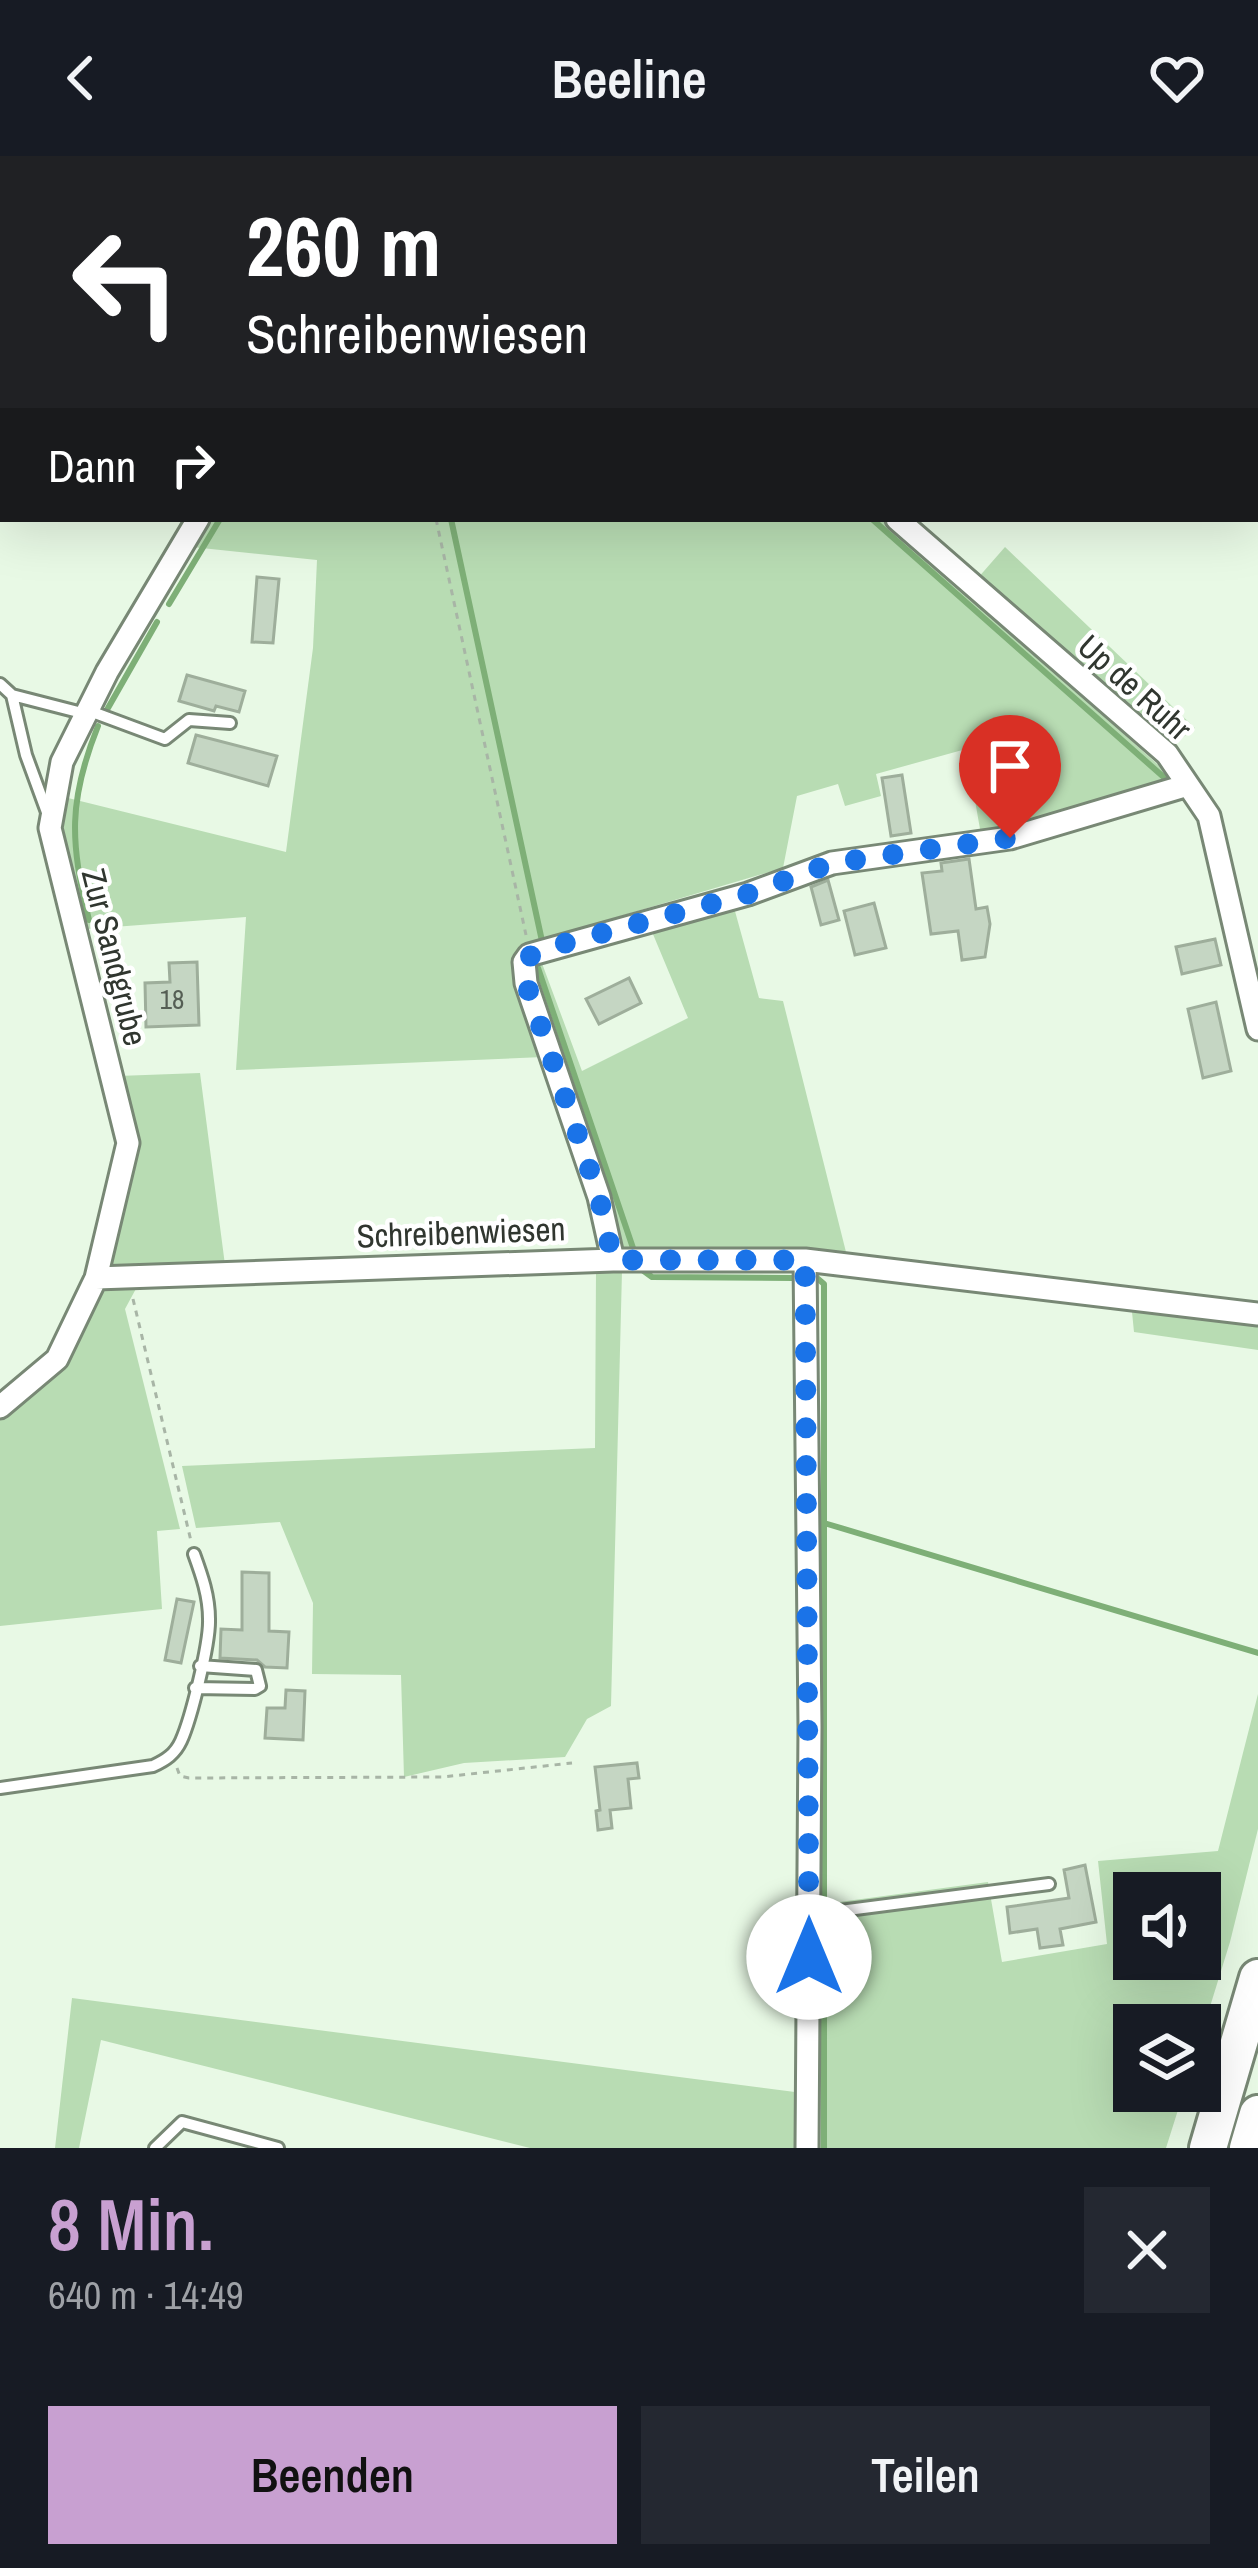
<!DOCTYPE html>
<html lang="de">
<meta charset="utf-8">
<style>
:root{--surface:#171b24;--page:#242831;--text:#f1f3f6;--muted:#9ea1a6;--accent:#c8a0d1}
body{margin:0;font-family:"Archivo Narrow",sans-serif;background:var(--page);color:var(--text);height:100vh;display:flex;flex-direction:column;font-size:45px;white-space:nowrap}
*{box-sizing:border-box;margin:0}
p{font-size:39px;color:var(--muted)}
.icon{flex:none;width:66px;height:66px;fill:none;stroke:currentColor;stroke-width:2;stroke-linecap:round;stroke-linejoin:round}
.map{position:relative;height:1992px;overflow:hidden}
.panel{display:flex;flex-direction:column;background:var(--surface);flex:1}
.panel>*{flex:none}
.top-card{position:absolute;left:0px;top:0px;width:1260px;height:366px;box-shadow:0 12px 48px #0002;background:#202124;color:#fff;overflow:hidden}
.controls{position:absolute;left:1113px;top:1716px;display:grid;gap:24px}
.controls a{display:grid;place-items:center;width:108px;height:108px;border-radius:0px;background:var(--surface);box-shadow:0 12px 48px #0002;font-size:60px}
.pin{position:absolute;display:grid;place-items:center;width:102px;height:102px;color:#fff;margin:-123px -51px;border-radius:50% 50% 50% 0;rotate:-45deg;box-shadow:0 0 12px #0007}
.pin .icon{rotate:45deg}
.me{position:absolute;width:132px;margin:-66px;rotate:0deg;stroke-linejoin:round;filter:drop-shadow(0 0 9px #0008)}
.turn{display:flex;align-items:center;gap:42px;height:252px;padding:0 48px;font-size:54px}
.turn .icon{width:156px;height:156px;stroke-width:2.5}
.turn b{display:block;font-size:84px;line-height:102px}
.then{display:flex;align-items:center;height:114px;padding:0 48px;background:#0003;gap:24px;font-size:45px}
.round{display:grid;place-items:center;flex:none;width:126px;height:126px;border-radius:0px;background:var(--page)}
.headline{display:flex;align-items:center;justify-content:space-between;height:204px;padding:0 48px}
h1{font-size:72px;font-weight:600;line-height:90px;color:var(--accent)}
.action{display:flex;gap:24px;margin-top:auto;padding:24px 48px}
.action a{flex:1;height:138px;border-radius:0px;background:var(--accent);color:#111;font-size:48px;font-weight:600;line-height:138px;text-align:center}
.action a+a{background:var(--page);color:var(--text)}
header{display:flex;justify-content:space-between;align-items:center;height:156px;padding:0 48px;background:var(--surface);font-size:54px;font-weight:600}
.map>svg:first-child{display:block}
.green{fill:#b8dcb3;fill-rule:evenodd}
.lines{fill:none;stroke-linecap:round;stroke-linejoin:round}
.stream{stroke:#7eaf77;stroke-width:6}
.building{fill:#c5d6c3;stroke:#9eae9b;stroke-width:3}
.lane-casing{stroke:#788875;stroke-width:16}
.street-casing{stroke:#788875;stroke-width:27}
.highway-casing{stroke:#788875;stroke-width:42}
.path{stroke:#a8b5a6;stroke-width:3;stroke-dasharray:6 6;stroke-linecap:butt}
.lane{stroke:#fff;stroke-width:10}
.street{stroke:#fff;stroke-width:21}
.highway{stroke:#fff;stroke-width:36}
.route{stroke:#1a73e8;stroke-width:21;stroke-dasharray:0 37.8}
.labels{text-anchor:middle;stroke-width:9;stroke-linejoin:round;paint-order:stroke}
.number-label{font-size:27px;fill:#555e54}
.street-label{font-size:33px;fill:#30362f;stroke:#fff}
</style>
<header><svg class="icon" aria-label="back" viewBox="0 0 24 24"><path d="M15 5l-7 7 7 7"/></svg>Beeline<svg class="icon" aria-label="heart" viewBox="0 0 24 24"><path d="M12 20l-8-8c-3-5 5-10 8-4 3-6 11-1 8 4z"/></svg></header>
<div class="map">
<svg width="1258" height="1992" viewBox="0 0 1258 1992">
<rect width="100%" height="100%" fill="#e8f9e5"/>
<path class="green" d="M208,363H885L1175,624L1011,674L980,673L966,593L876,618L881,640L845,650L838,628L797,640L783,712L533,786L514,804L543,901L236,914L246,761L87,773L60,674L64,641L286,696L313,492L317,404L192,391Z
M1005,391L1195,572L1173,589L977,423Z
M733,748L759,842L783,845L847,1100L804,1093L622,1095L535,825L540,802L582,915L688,862L650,771Z
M200,917L225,1109L138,1129L125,1153L180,1373L157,1375L162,1453L0,1470V1261L66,1203L133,990L118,920Z
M596,1115H622L611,1550L587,1563L565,1601L464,1607L404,1621L401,1519L312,1518L313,1447L280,1366L196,1372L182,1310L595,1292Z
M1258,1149V1194L1134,1176L1132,1156L1216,1165Z
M1258,1538V1673L1230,1786L1200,1883V1869H1134V1935H1184L1166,1992H530L101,1884L79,1992H55L72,1842L818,1939L817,1749L988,1726L1002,1806L1107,1788L1098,1705L1218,1695ZM1134,1737H1200V1803H1134Z"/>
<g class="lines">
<path class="stream" d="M415,0L416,3
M1035,0L1036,3
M653,3L654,0
M1257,13H1258
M451,363L542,785
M872,363L1167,624
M169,448L220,363
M108,552L157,466
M89,764C70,686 68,645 98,570
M538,812L633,1092
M641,1113L652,1121L793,1122
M817,1122L824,1128V1992
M824,1367L1258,1497"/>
</g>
<path class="building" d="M257,421L279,423L273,487L252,486Z
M187,519L245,535L239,556L216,550L214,555L179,545Z
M196,579L277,600L268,630L188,607Z
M902,619L911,677L891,680L882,622Z
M969,703L976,753L987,751L990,768L985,801L962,804L958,775L931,778L922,717L942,715L941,707Z
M828,724L839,764L821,769L811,731Z
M874,747L886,792L855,799L844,755Z
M1215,783L1221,809L1182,818L1176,791Z
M197,806L199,869L146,871L145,827L170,826L169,807Z
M629,822L641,847L599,868L586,843Z
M1216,846L1231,915L1203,922L1188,853Z
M242,1416L269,1417V1475L289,1476L287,1512L265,1511L257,1504L220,1502L221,1473L242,1474Z
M177,1443L194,1446L181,1507L165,1504Z
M286,1534L305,1535L303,1584L265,1582L267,1552H285Z
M637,1607L639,1622L628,1623L631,1652L610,1654L612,1672L598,1674L596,1655L600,1654L595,1611Z
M1085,1709L1096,1766L1060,1773L1063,1789L1040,1792L1037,1773L1010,1777L1007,1751L1069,1742L1064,1714Z"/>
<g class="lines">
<defs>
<path id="lane" d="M0,528L12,539L86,558
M12,539L26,599L48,659
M87,554L165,583L189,564L230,567
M195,1532L255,1533L260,1530L256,1514L200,1510
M0,1632L153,1610C166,1604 175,1598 181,1585C191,1563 210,1487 209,1463C209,1440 202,1420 194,1398
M809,1759L1049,1728
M155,1992L182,1966L278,1992"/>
<path id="street" d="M395,0V3
M897,363L1167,598L1209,660L1258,873
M613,1104L599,1041L526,827L524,806L529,799L748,738L832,707L1010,682L1188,629
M805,1104L810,1571L807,1992
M96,1122L613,1104H805L1258,1158
M0,1251L57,1203L96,1122L128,987L50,672L62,606L107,516L198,363"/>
<path id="highway" d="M1208,1992L1258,1822
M1248,1992L1258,1958"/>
</defs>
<use href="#lane" class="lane-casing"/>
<use href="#street" class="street-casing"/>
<use href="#highway" class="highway-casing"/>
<path class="path" d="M0,290H3
M436,363L526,779
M133,1143L191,1385
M177,1612L180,1620L189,1622L442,1621L572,1607"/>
<use href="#lane" class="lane"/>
<use href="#street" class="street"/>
<use href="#highway" class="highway"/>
</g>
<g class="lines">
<path class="route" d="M809,1801L805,1104H613L599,1041L526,827L524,806L536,795L748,738L832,707L1010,682"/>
</g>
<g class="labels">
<g class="number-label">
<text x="172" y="853">18</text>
</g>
<g class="street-label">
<text transform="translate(1135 531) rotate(42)" y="12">Up de Ruhr</text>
<text transform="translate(115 801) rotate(76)" y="12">Zur Sandgrube</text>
<text transform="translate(461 1076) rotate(-2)" y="12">Schreibenwiesen</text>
</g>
</g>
</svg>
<div class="controls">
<a><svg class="icon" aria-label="sound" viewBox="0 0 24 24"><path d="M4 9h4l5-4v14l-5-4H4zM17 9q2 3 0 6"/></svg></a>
<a><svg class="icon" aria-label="layers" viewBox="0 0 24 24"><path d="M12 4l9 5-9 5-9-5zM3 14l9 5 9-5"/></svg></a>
</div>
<div class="pin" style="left:1010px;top:682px;background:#d93025"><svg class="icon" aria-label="arrive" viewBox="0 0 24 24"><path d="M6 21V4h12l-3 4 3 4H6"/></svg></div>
<svg class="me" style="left:809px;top:1801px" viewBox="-20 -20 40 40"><circle r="19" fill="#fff"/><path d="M0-13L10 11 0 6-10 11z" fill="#1a73e8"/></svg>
<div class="top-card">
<div class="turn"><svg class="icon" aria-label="left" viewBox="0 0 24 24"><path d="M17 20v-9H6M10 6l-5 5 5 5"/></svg><div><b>260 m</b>Schreibenwiesen</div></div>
<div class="then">Dann<svg class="icon" aria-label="right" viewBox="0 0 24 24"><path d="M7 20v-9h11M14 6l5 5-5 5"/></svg></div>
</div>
</div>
<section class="panel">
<div class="headline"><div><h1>8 Min.</h1><p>640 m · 14:49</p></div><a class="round"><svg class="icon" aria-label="close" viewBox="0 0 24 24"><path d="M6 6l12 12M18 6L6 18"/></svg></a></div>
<div class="action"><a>Beenden</a><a>Teilen</a></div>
</section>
